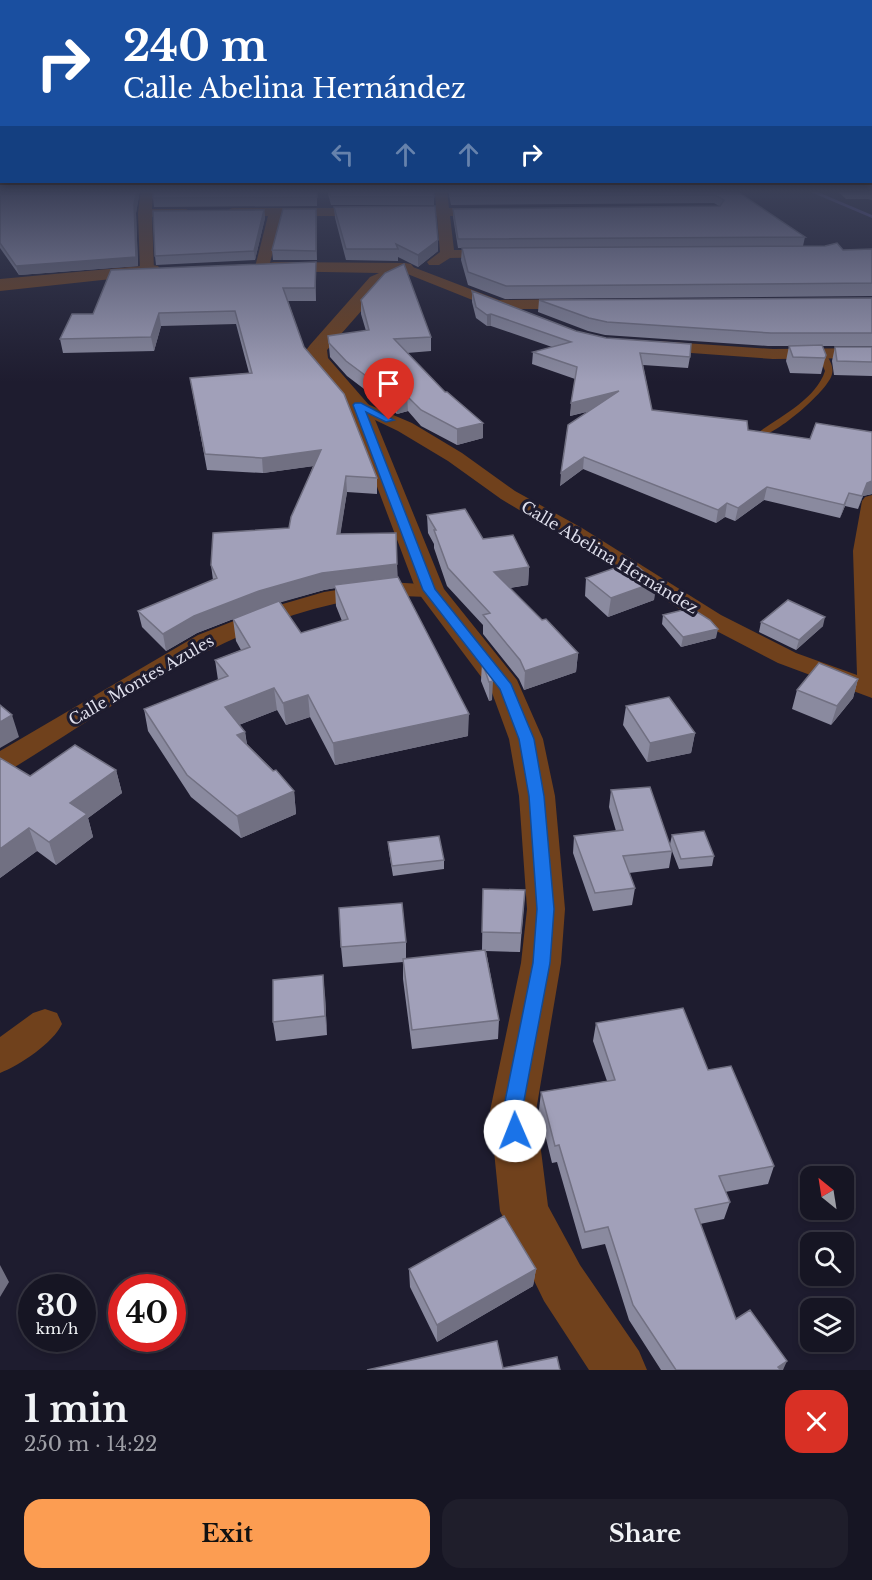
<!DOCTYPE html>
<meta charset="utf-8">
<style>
:root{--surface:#161523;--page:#1f1e2b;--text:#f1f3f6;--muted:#9e9fa6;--line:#353441;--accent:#fc9d52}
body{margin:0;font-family:"Libre Baskerville",serif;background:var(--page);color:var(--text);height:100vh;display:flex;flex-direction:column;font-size:22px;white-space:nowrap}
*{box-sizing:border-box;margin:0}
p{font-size:20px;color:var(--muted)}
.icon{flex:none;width:33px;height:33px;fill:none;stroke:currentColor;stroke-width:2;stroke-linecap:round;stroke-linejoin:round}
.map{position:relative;height:1370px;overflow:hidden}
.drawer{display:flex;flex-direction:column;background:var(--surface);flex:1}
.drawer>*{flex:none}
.guide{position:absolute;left:0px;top:0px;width:873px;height:183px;box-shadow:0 3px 9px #0003,0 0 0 2px var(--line);background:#1a4fa0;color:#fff;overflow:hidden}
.needle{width:39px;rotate:330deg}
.buttons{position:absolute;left:800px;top:1166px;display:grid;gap:12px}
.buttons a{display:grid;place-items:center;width:54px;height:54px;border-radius:12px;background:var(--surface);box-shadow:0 3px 9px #0003,0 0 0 2px var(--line);font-size:30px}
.speed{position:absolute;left:18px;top:1274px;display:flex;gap:12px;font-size:30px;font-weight:700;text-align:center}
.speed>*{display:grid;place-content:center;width:78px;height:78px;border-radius:50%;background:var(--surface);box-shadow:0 3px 9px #0003,0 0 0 2px var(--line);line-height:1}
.speed small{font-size:15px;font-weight:400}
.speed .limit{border:9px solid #d22;background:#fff;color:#111}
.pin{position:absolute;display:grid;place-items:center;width:51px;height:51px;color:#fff;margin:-62px -26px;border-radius:50% 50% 50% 0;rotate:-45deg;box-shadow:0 0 6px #0007}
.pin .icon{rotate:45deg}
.me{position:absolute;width:66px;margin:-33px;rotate:359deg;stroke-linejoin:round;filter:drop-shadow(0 0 4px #0008)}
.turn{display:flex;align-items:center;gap:21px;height:126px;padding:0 24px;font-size:27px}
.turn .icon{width:78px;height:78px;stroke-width:2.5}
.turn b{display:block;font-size:42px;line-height:51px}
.lanes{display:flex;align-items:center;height:57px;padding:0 24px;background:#0003;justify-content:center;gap:30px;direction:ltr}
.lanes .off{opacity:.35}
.round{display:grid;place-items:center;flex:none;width:63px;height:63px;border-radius:18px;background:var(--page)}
.summary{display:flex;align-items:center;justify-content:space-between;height:102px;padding:0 24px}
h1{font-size:36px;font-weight:700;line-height:45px}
.primary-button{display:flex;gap:12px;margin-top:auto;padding:12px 24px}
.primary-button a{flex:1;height:69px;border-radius:18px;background:var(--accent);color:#111;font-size:24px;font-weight:700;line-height:69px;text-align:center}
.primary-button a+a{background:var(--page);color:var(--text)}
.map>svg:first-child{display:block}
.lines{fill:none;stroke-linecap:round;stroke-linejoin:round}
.stream{fill:#6055a4;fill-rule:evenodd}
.service{fill:#70411c;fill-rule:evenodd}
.minor{fill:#70411c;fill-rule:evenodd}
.tertiary{fill:#70411c;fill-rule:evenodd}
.wall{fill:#8a8a9f;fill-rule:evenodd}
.shaded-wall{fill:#717082}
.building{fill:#a1a0b9;stroke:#717082;stroke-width:1.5}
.route{fill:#1a73e8;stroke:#114b97;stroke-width:1.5}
.labels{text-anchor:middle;stroke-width:6;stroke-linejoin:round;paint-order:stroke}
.street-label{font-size:16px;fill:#dedeeb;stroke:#1e1c2f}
</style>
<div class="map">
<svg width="872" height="1370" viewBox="0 0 872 1370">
<rect width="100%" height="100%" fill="#1e1c2f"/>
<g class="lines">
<path class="stream" d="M806,190H813L872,215V218Z"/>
<path class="service" d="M819,352H825C829,359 834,366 832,374C829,390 774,437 759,436V432C781,416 816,399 825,371L818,354Z"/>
<path class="minor" d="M141,190H153L152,209H186L193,213L186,217H152L154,270L147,274L140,270L138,213Z
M435,190H447L449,208H486L493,212L486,216H450L454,250H495L502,254L500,257L450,258L439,265H429L427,262L440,252L437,216H282L269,267L262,271L255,267L268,216H232L225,212L232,208H436Z
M405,264L499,300L572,299L580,304L572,309H512L505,313L400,271L398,268L400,265Z
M656,341L773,349L872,348V358L773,359L650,350L648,346Z
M358,400L412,423L462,453L515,491L582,528L721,615L796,653L857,675L853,551L862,501L865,497L872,495V698L778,663L705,625L566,538L501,499L448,461L398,431L352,409L349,405L352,401Z
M388,582L438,585L442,590L438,595C422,599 405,595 388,596C371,597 351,600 334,604C217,630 111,708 10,770L0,773V751L198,635L262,610L324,592Z
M45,1009L57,1013L62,1024C53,1043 20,1065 0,1073V1037L33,1013Z"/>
<path class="tertiary" d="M274,262L405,263L411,264L414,268L411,272L384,285L327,350L328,358L369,405L444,589L517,680L543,739L555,796L565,909L561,963L536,1111L548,1206L580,1265L639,1351L647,1370H589L544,1301L500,1211L490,1111L521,963L527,909L519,796L509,739L491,690L416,590L347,407L307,359V349L310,345L370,277L379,273L268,271L265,267L268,263Z
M152,265L158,266L161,270L158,274L0,291V279Z"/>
</g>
<path class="wall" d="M0,190H140L136,213L138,266L19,275L0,248Z
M317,190V206L154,207L153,198Z
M327,190H434V205H331Z
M448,190H735L805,237L803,246L458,248L453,217V209L719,206L714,203L451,205Z
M836,190H872V200L868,199H846Z
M334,207L438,251L418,267L398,257V261L346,260L335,218Z
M264,210L265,218L255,260L156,265L155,256Z
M317,218V260H273L272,250Z
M462,248L843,250L872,249V296L505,299L468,285L461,260Z
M316,262V301H288L304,347L377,478V494L347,492L340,534L396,533L397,577L468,736L335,765L310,717L286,725L277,710L239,725L245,732L247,744L294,791L296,814L241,838L191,797L148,731L144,709L218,680L215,660L241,650L236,641L233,619L249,613L197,633L166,651L142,627L138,611L213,580L211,565L289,528L313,466L263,473L207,470L190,378L249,373L236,324L161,326L154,351L63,353L60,339L93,314ZM335,588L336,606L342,621L301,633L280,602L324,590Z
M472,291L576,331L690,357L688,368L643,365L652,410L748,430L810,439L872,432V494L863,496L858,509L845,506L840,518L764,500L735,521L725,517L716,523L583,469L560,486L590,411L570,416L575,379L532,364L533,352L552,347L491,326H487L476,318L472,302Z
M872,298V346H822L826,355L821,374L790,373L786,361L789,346H768L605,335L588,331L538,312L539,300Z
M361,300L431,337V351L407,353L445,392L483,423V438L457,445L421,426L408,411L397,414L347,376L330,357L328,336L366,331L361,314Z
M835,347H872V376L834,375L832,361Z
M427,515L483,539L529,567L528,585L510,588L542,620L578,653L576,672L524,690L519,679L483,634V625L447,586L434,548V544L428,533Z
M586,578L656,582L654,600L608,617L585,596Z
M663,615L716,638L681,647L662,624Z
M761,622L823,626L796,650L759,632Z
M482,662L490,672L492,700L489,701L481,681Z
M858,679L853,698L831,725L792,709L797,690Z
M626,706L695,733L691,753L647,762L623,725Z
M116,770L122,793L88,818L93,837L56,865L37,851L0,878L30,776Z
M611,790L670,844L672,835L714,856L712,866L679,869L672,851L669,868L629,873L635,888L632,905L593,911L573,853L574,836L616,831L609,807Z
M388,842L444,860V869L393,876L389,852Z
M483,889L525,890L520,952L486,951L499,1020L498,1039L412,1049L403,979V962L343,967L341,947L406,942V959L482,950Z
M325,995L327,1035L276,1041L273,1022Z
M596,1023L708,1070L774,1166L768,1184L725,1192L730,1202L724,1219L700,1224L736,1319L783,1370H661L629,1320L605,1244L582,1249L557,1162L552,1163L539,1110L541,1092L607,1081L593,1041Z
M409,1269H536L533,1286L437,1342L410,1287Z"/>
<path class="shaded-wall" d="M137,190H140L136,213L138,266L19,275L16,266L134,204Z
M316,209L317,218V260L316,251Z
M264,210L265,218L255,260L254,251Z
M438,240V251L418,267V255Z
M316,262V301L315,288Z
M159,313L161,326L154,351L151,337Z
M491,314V326H487V315Z
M619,391L618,404L570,416L571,403Z
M407,396L408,411L397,414V399Z
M483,423V438L457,445V429Z
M321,450L322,465L263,473L262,458Z
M584,457L583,469L560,486L561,473Z
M346,476L347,492L338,550L337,534Z
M872,481V494L863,496L858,509L867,483Z
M767,487L764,500L735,521L738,508Z
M849,493L845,506L840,518L844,505Z
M727,503L725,517L716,523L718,510Z
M397,564L398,580L334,585L335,588L324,590L261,608L197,633L166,651L163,634L194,616L259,591L322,573Z
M529,567L528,585L494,590V572Z
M656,582L654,600L608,617L611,598Z
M825,617L823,626L796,650L799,640Z
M718,629L716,638L681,647L683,637Z
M578,653L576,672L524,690L525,671Z
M858,679L853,698L831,725L837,706Z
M493,681L492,700L489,701V682Z
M274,688L277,710L228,729L225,707Z
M308,695L310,717L286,725L283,703Z
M469,714L468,736L335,765L333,743Z
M12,715L19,737L0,748V722Z
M245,732L248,754L237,735Z
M695,733L691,753L647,762L650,743Z
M116,770L122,793L88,818L93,837L56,865L49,842L70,803Z
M294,791L296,814L241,838L237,816Z
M29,828L37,851L0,878V849Z
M323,975L325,995L327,1035L325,1016Z
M0,1265L9,1282L0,1297Z
M536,1269L533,1286L437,1342V1325Z
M787,1361L783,1370H777L778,1367Z"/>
<path class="building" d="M0,190H137L134,204L136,257L16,266L0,243Z
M153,190H317V197L153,198Z
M329,190H434V197H331Z
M450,190H735L805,237L458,239L453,209L720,206L724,200L715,195L451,196Z
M846,190H872V192L869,191H847Z
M435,206L438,240L418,255L396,244L398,249H346L334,207Z
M283,209H316V251L272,250Z
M264,210L254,251L155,256L153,211Z
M837,243L843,250L872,249V283L506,286L468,272L462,248L825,246Z
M316,262L315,288H283L304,347L344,394L377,478L346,476L337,534L396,533L397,564L322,573L259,591L194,616L163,634L138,611L217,578L211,565L213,533L289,528L291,517L321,450L262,458L205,454L190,378L252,373L235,311L159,313L151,337L60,339L72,314H93L111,270Z
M404,264L431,337L394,339L445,392H447L483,423L457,429L421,410L407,396L397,399L346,361L329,343L328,336L369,330L361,300L385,273Z
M472,291L576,331L606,338L691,344L690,357L640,353L652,410L747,421L748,430L810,439L816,423L872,432V481L867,483L862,496L849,493L844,505L767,487L738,508L727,503L718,510L584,457L561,473L568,425L619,391L571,403L577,367L533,352L571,342L491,314L487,315L476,307Z
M872,298V333H771L607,322L589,318L539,300Z
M822,345L826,355L825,358L793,357L789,346Z
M835,347H872V362L837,361Z
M465,509L483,539L513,535L529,567L494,572L542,620L546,619L578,653L525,671L520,660L483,615L490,613L448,568L434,530H436L427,515Z
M632,562L656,582L611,598L586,578Z
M398,577L469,714L333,743L308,695L283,703L274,688L225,707L245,732L237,735L273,771L276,770L294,791L237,816L187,775L144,709L228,676L215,660L250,647L233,619L279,601L301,633L348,619L334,585Z
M788,600L825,617L799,640L761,622Z
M691,608L710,620L718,629L683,637L663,615Z
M482,662L490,672L493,681L489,682Z
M819,663L858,679L837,706L797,690Z
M669,697L695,733L650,743L626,706Z
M0,705L12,715L0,722Z
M75,745L116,770L70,803L87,814L49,842L29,828L0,849V758L30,776Z
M650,787L672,851L623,856L635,888L595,893L574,836L623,830L611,790Z
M704,831L714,856L681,859L672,835Z
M439,836L444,860L392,866L388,842Z
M483,889L525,890L521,933L482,932Z
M402,903L406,942L341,947L339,908Z
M485,950L499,1020L412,1030L403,959Z
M323,975L325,1016L273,1022V980Z
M683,1008L708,1070L731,1066L774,1166L719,1176L730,1202L695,1209L736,1319L750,1310L787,1361L778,1367L781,1370H676L633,1305L608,1227L585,1232L559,1145L555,1146L541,1092L615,1080L596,1023Z
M504,1216L536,1269L437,1325L409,1269Z
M497,1341L503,1368L557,1357L560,1370H367Z"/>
<linearGradient id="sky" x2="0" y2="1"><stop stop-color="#100f1a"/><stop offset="0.5" stop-color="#3b4058"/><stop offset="1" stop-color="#3b4058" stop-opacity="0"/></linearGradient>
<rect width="872" height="382" fill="url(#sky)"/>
<path class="route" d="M355,403H361L394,420L386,422L366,412L435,589L511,684L534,739L544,796L554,909L550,963L522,1111L525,1131L522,1137L515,1140L508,1137L503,1111L533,963L537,909L529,796L519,739L500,689L423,590L353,405Z"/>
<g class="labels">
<g class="street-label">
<text transform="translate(610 557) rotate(31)" y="6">Calle Abelina Hernández</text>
<text transform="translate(141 680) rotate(-30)" y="6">Calle Montes Azules</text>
</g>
</g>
</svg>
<div class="buttons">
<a><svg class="needle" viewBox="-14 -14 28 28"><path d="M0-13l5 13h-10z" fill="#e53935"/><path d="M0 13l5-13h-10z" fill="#9e9fa6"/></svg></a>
<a><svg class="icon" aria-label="search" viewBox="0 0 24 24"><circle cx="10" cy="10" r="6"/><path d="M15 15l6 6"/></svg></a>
<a><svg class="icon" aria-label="layers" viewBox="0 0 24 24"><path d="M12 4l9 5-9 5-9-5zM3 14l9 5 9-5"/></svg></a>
</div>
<div class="speed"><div>30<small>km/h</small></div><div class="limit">40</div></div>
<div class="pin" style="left:389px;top:420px;background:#d93025"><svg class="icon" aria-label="arrive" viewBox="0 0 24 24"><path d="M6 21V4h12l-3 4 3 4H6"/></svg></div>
<svg class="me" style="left:515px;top:1131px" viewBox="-20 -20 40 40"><circle r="19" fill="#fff"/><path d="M0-13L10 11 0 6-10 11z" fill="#1a73e8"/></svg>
<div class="guide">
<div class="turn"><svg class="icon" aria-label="right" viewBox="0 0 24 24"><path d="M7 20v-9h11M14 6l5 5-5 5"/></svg><div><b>240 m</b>Calle Abelina Hernández</div></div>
<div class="lanes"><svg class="icon off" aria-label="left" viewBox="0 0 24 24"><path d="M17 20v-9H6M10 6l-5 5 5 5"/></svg><svg class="icon off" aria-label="ahead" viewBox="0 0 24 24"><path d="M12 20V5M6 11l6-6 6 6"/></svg><svg class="icon off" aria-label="ahead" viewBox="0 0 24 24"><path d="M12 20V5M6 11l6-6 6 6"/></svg><svg class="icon" aria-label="right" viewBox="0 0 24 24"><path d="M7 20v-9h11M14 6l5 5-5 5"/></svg></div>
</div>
</div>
<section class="drawer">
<div class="summary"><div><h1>1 min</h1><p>250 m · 14:22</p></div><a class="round" style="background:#d93025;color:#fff"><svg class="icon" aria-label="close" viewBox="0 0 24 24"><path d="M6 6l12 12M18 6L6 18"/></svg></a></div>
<div class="primary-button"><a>Exit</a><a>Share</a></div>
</section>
